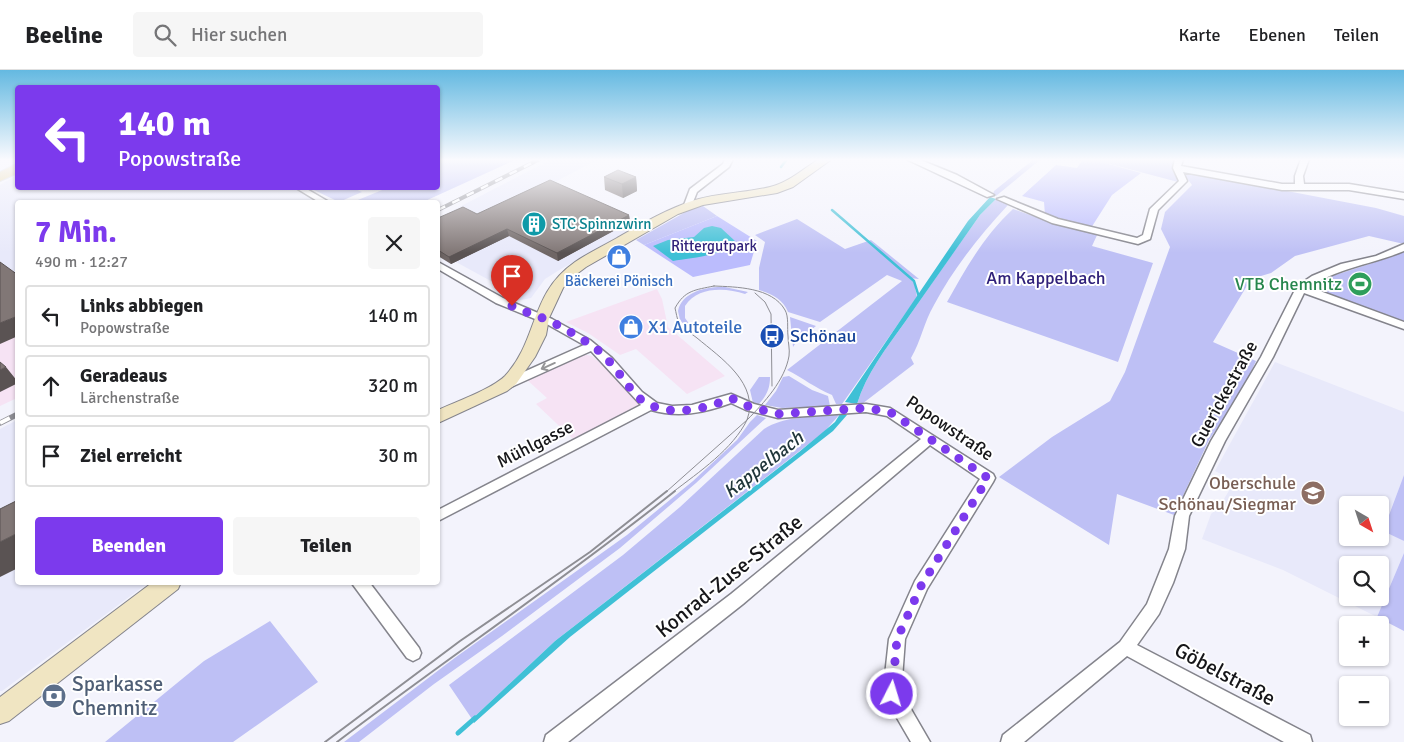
<!DOCTYPE html>
<html lang="de">
<meta charset="utf-8">
<style>
:root{--surface:#fff;--page:#f6f6f6;--text:#202124;--muted:#757577;--line:#e0e0e0;--accent:#7c3aed}
body{margin:0;font-family:Signika,sans-serif;background:var(--page);color:var(--text);height:100vh;display:flex;flex-direction:column;font-size:19px;white-space:nowrap}
*{box-sizing:border-box;margin:0}
p{font-size:16px;color:var(--muted)}
.icon{flex:none;width:28px;height:28px;fill:none;stroke:currentColor;stroke-width:2;stroke-linecap:round;stroke-linejoin:round}
.map{position:relative;flex:1;overflow:hidden}
.side{position:absolute;left:15px;top:130px;width:425px;height:385px;display:flex;flex-direction:column;background:var(--surface);border-radius:5px;box-shadow:0 1px 4px #0004}
.side>*{flex:none}
.top-card{position:absolute;left:15px;top:15px;width:425px;height:105px;border-radius:5px;box-shadow:0 1px 4px #0004;background:#7c3aed;color:#fff;overflow:hidden}
.needle{width:32px;rotate:141deg}
.fabs{position:absolute;left:1339px;top:426px;display:grid;gap:10px}
.fabs a{display:grid;place-items:center;width:50px;height:50px;border-radius:5px;background:var(--surface);box-shadow:0 1px 4px #0004;font-size:25px}
.pin{position:absolute;display:grid;place-items:center;width:42px;height:42px;color:#fff;margin:-51px -21px;border-radius:50% 50% 50% 0;rotate:-45deg;box-shadow:0 0 5px #0007}
.pin .icon{rotate:45deg}
.me{position:absolute;width:55px;margin:-28px;rotate:5deg;stroke-linejoin:round;filter:drop-shadow(0 0 4px #0008)}
.turn{display:flex;align-items:center;gap:18px;height:105px;padding:0 20px;font-size:22px}
.turn .icon{width:65px;height:65px;stroke-width:2.5}
.turn b{display:block;font-size:35px;line-height:42px}
.round{display:grid;place-items:center;flex:none;width:52px;height:52px;border-radius:5px;background:var(--page)}
.summary{display:flex;align-items:center;justify-content:space-between;height:85px;padding:0 20px}
h1{font-size:30px;font-weight:800;line-height:38px;color:var(--accent)}
.cta{display:flex;gap:10px;margin-top:auto;padding:10px 20px}
.cta a{flex:1;height:58px;border-radius:5px;background:var(--accent);color:#fff;font-size:20px;font-weight:800;line-height:58px;text-align:center}
.cta a+a{background:var(--page);color:var(--text)}
ul{padding:0;list-style:none}
li{display:flex;align-items:center;gap:15px;height:62px;margin:0 10px 8px;padding:0 10px;border:2px solid var(--line);border-radius:5px}
li div{flex:1}
li b{display:block;font-size:19px}
li em{font-style:normal}
header{display:flex;align-items:center;gap:30px;box-sizing:border-box;height:70px;padding:0 25px;background:var(--surface);border-bottom:1px solid var(--line)}
header strong{font-size:24px}
nav{display:flex;gap:28px;margin-inline-start:auto;font-size:18px}
.search{width:350px;height:45px;background:var(--page);display:flex;align-items:center;gap:12px;box-sizing:border-box;padding:0 18px;border-radius:5px;color:var(--muted);font-size:19px}
.map>svg:first-child{display:block}
.commercial{fill:#f6e3f4}
.built{fill:#e8e9fa;fill-rule:evenodd}
.green{fill:#bec0f5}
.forest{fill:#bbbcfd}
.water{fill:#3fc0d6}
.lines{fill:none;stroke-linecap:round;stroke-linejoin:round}
.stream-far1{stroke:#3fc0d6;stroke-width:2.5}
.stream{stroke:#3fc0d6;stroke-width:5}
.street-casing{stroke:#84848c;stroke-width:3}
.secondary-casing{stroke:#84848c;stroke-width:2}
.primary-casing{stroke:#d0d0d1;stroke-width:2}
.street{fill:#fff;fill-rule:evenodd}
.secondary{fill:#f0e5c2;fill-rule:evenodd}
.primary{fill:#e2cb86;fill-rule:evenodd}
.tram-far1{stroke:#8e8e94;stroke-width:1}
.tram{stroke:#8e8e94;stroke-width:2}
.rail-far1-casing{stroke:#8e8e94;stroke-width:4}
.rail-casing{stroke:#8e8e94;stroke-width:5.5}
.rail-far1{stroke:#fff;stroke-width:2.5;stroke-dasharray:8;stroke-linecap:butt}
.rail{stroke:#fff;stroke-width:4;stroke-dasharray:11;stroke-linecap:butt}
.wall{fill:#6f6665}
.shaded-wall{fill:#5a5353}
.building{fill:#817776;stroke:#5a5353}
.oneway{stroke:#969698}
.route{stroke:#7c3aed;stroke-width:9;stroke-dasharray:0 16.2}
.labels{text-anchor:middle;stroke-width:4;stroke-linejoin:round;paint-order:stroke}
.far-culture-label{font-size:15px;fill:#0d838f;stroke:#fff;text-anchor:start}
.far-park-label{font-size:15px;fill:#30217a;stroke:#fff}
.far-shop-label{font-size:15px;fill:#366cbe;stroke:#fff}
.park-label{font-size:18px;fill:#30217a;stroke:#fff}
.leisure-label{font-size:18px;fill:#27864d;stroke:#fff;text-anchor:end}
.shop-label{font-size:18px;fill:#366cbe;stroke:#fff;text-anchor:start}
.transit-label{font-size:18px;fill:#164399;stroke:#fff;text-anchor:start}
.street-label{font-size:18px;fill:#161619;stroke:#fff}
.education-label{font-size:18px;fill:#785e54;stroke:#fff;text-anchor:end}
.water-label{font-size:19px;font-style:italic;fill:#21373b;stroke:#fff}
.near-street-label{font-size:21px;fill:#161619;stroke:#fff}
.near-service-label{font-size:21px;fill:#4e5e75;stroke:#fff;text-anchor:start}
</style>
<header>
<strong>Beeline</strong>
<div class="search"><svg class="icon" aria-label="search" viewBox="0 0 24 24"><circle cx="10" cy="10" r="6"/><path d="M15 15l6 6"/></svg>Hier suchen</div>
<nav><a>Karte</a><a>Ebenen</a><a>Teilen</a></nav>
</header>
<div class="map">
<svg width="1404" height="672" viewBox="0 0 1404 672">
<rect width="100%" height="100%" fill="#f3f3fc"/>
<path class="commercial" d="M0,199L18,212L17,328L0,336Z
M657,219L662,229L668,257L725,306L687,324L636,279L620,285L588,263L566,252Z
M581,284L592,286L606,298L641,337L575,371L536,334L547,328L526,309Z"/>
<path class="built" d="M552,89H599L549,115L640,154L561,199L545,209L531,228L515,231L496,220L500,216L456,192L451,194L438,186V148Z
M17,105L18,118H293L319,132H18L17,212L0,199V115Z
M1275,292L1404,342V405L1383,460L1404,471V483L1377,547L1283,500L1202,469L1211,444L1219,437L1235,411L1215,401ZM1348,435H1380V468H1348ZM1348,495H1380V528H1348Z
M17,350L18,512L148,513L2,621H0V359Z"/>
<path class="green" d="M438,89H517L423,132H353L387,118H438Z
M1034,89H1041L996,126L993,124L994,121Z
M1091,89H1174L1172,99L1178,112Z
M1188,102L1376,138L1404,146V174L1369,166L1295,186L1271,203L1251,209L1213,272L1256,291L1239,327L1209,370L1174,445L1117,424L1109,475L999,407L1052,367L1110,331L1125,302L1170,177L1161,159L1165,142L1192,115L1184,104Z
M315,118H353L362,122L339,132L312,119Z
M996,129L1008,135C980,165 953,199 934,235C924,252 921,271 911,288L914,294L862,334H857C866,304 887,277 905,252C930,216 955,180 980,145Z
M703,136L717,146L644,175L636,170L689,140Z
M1013,139L1047,151L1098,163L1092,176L1153,193L1118,292L947,232C966,198 984,166 1013,139Z
M797,149L845,179L871,170L919,209L909,208L914,212L917,227L842,334H836L832,325C815,318 803,308 787,300L902,211L887,205L820,252L788,242C783,229 772,224 759,220V198L765,172L755,165Z
M1404,181V252L1325,223L1316,217L1317,211L1394,186Z
M725,217L748,222L745,224C726,218 698,216 685,236V248L690,255L686,257L680,250L678,241C682,221 708,216 725,217Z
M790,247L816,256L797,271L793,277Z
M789,306L812,320L828,326L830,336L782,338L765,335L776,321L783,307Z
M759,307H770C770,318 767,325 759,334L753,333L750,320Z
M834,344H840L824,362L555,571L472,649L449,615L623,485L680,437L764,359C784,346 810,348 834,344Z
M757,345L766,348L696,413L620,478L502,566L434,614L359,672H344L456,587L627,465L693,411L737,370L750,352Z
M1404,405V471L1383,461Z
M1404,483V561L1377,547Z
M270,551L318,612L233,672H105L204,591Z"/>
<path class="forest" d="M1083,89H1091L1141,103L1112,125L1091,158L1045,145L1044,132L1022,126L1056,95L1077,98Z
M717,146L757,171L750,195L693,207L644,175Z"/>
<path class="water" d="M990,127L996,129L980,145C955,181 930,216 905,252C887,277 866,304 857,334L845,332L968,151Z
M712,156L721,158L735,171C726,186 689,188 673,191L653,176L668,170L694,167L704,158Z
M840,344L847,345L833,361L570,567L474,653L472,649L555,571L799,382L835,352Z"/>
<g class="lines">
<path class="stream-far1" d="M781,97L787,89
M832,140L914,211L919,227"/>
<path class="stream" d="M458,663L475,648"/>
<defs>
<path id="street" d="M725,89H733L729,97L697,122L691,137H685L684,135L690,119L723,94Z
M906,89H918L957,105L994,125L987,127Z
M1175,89H1183L1181,96L1282,114H1295V106L1301,89H1309L1303,106L1304,114H1349L1404,123V129L1349,120H1282L1183,102L1187,111L1158,140L1150,169L1138,174L1052,153L997,129L1004,127L1058,149L1137,168L1143,165L1150,139L1179,111L1173,98Z
M296,118H305L329,132H319Z
M1404,174V181C1373,194 1338,198 1309,217L1404,252V259L1304,223L1273,287L1225,371L1189,446L1185,479L1173,513L1159,544L1137,575L1310,665L1312,672H1284L1127,586L1024,672H1001L1003,665L1120,572L1147,534L1169,479L1175,446L1211,371L1261,287L1297,216L1312,206L1341,194L1376,186Z
M438,192L503,228L552,249L590,270L612,288L642,322L657,333L672,336L692,335L731,324L754,334L778,340L866,334L890,338L993,404L995,408L993,412L927,519L905,569L901,622L930,672H911L883,624L889,569L915,511L980,409L930,375L743,534L568,672H544L546,665L731,524L921,369L887,346L866,342L778,348L746,340L731,333C704,343 678,348 651,340L438,451V440L641,335L591,281L509,318H501L499,315L501,312L584,275L545,253L496,233L438,199Z
M351,512H369L419,578L421,583L419,588L413,591L407,588Z"/>
<path id="secondary" d="M819,89H832L793,117L777,123L703,135L678,144L586,197L570,209L563,218L549,248L546,265L535,287L516,314L507,321L438,353V340C455,332 492,319 505,306C539,269 529,224 575,192C588,183 603,176 617,168C643,153 667,139 695,130C719,123 745,123 770,117C788,113 803,99 819,89Z
M153,512H181L178,519L9,651L0,654V627Z"/>
<path id="primary" d="M18,93V103L0,111V102Z"/>
</defs>
<use href="#street" class="street-casing"/>
<use href="#secondary" class="secondary-casing"/>
<use href="#primary" class="primary-casing"/>
<use href="#street" class="street"/>
<use href="#secondary" class="secondary"/>
<use href="#primary" class="primary"/>
<path class="tram-far1" d="M714,216C736,217 772,217 785,240C789,247 787,258 788,266C788,273 790,279 789,286C785,310 764,333 747,350C760,314 721,288 697,268C692,264 683,259 679,253C677,249 676,242 675,238C685,220 695,220 714,216Z
M755,223L765,232L771,244L772,316
M666,422L747,350
M673,422C699,402 733,379 747,350"/>
<path class="tram" d="M325,672L460,571L590,482L667,421
M337,672C449,587 565,509 675,421"/>
<defs>
<path id="rail-far1" d="M438,140L540,89"/>
<path id="rail" d="M0,353L18,344"/>
</defs>
<use href="#rail-far1" class="rail-far1-casing"/>
<use href="#rail" class="rail-casing"/>
<use href="#rail-far1" class="rail-far1"/>
<use href="#rail" class="rail"/>
</g>
<path class="wall" d="M604,107H636L637,121L623,128L605,120Z
M477,144L629,145L630,152L558,191L509,166L451,194L438,186V148Z"/>
<path class="shaded-wall" d="M636,107L637,121L623,128L622,114Z
M629,145L630,152L558,191L557,183Z
M507,159L509,166L451,194L449,187Z
M18,246V266L0,274V253Z
M6,297L18,312V313L0,322V300Z
M18,463V498L0,507V472Z"/>
<path class="building" d="M618,100L636,107L622,114L604,107Z
M550,110L629,145L557,183L507,159L449,187L438,180V148L463,137L477,144Z
M0,192L18,205V246L0,253Z
M0,292L6,297L0,300Z
M18,430V463L0,472V439Z"/>
<defs><path id="oneway-shaft" d="M-6 0H5M1.5-3L5.5 0L1.5 3" fill="none" stroke-width="1.6" stroke-linecap="round" stroke-linejoin="round" transform="scale(1.25)"/></defs>
<use class="oneway" href="#oneway-shaft" transform="translate(548 296) rotate(156)"/>
<linearGradient id="sky" x2="0" y2="1"><stop stop-color="#64b9e1"/><stop offset="0.49" stop-color="#fafafe"/><stop offset="1" stop-color="#fafafe" stop-opacity="0"/></linearGradient>
<rect width="1404" height="183" fill="url(#sky)"/>
<g class="lines">
<path class="route" d="M512,236C521,241 530,243 540,247C558,254 578,266 594,277C611,290 621,307 634,323C658,350 702,341 731,328L750,337L778,344L866,338L890,342L988,408L921,516L897,569L892,624"/>
</g>
<defs>
<symbol id="building-disc" viewBox="-11 -11 22 22"><circle r="9.5" fill="#0f9aa8" stroke="#fff"/><path d="M-4-6H4V6H1V3H-1V6H-4ZM-2.5-4.3h1.7v1.8h-1.7ZM.8-4.3h1.7v1.8H.8ZM-2.5-1h1.7V.8h-1.7ZM.8-1h1.7V.8H.8Z" fill="#fff"/></symbol>
<symbol id="shop-disc" viewBox="-11 -11 22 22"><circle r="9.5" fill="#3f7fe0" stroke="#fff"/><path d="M-5-2.5h2.3a2.7 3.5 0 0 1 5.4 0H5L5.5 6h-11ZM-1.5-2.5h3a1.5 2.3 0 0 0-3 0Z" fill="#fff"/></symbol>
<symbol id="stadium-disc" viewBox="-11 -11 22 22"><circle r="9.5" fill="#2e9e5b" stroke="#fff"/><path d="M0-5a6.5 5 0 1 0 0 10a6.5 5 0 1 0 0-10ZM-3.5-1.8h7v3.6h-7Z" fill="#fff"/></symbol>
<symbol id="bus-disc" viewBox="-11 -11 22 22"><circle r="9.5" fill="#1a4fb4" stroke="#fff"/><path d="M-5-6H5V4H4V6H2V4H-2V6H-4V4H-5ZM-3.5-4V0h7V-4ZM-3.5 1.2v1.5H-2V1.2ZM2 1.2v1.5H3.5V1.2Z" fill="#fff"/></symbol>
<symbol id="school-disc" viewBox="-11 -11 22 22"><circle r="9.5" fill="#8d6e63" stroke="#fff"/><path d="M0-5L7-2L0 1L-7-2ZM-4 1L0 2.5L4 1V4Q0 6-4 4Z" fill="#fff"/></symbol>
<symbol id="bank-disc" viewBox="-11 -11 22 22"><circle r="9.5" fill="#5c6f8a" stroke="#fff"/><path d="M-6-4H6V4H-6ZM0-2.3a2.3 2.3 0 1 0 0 4.6a2.3 2.3 0 1 0 0-4.6Z" fill="#fff"/></symbol>
</defs>
<g fill-rule="evenodd">
<use href="#building-disc" x="520" y="140" width="28" height="28"/>
<use href="#shop-disc" x="605" y="173" width="28" height="28"/>
<use href="#stadium-disc" x="1346" y="200" width="28" height="28"/>
<use href="#shop-disc" x="617" y="243" width="28" height="28"/>
<use href="#bus-disc" x="758" y="252" width="28" height="28"/>
<use href="#school-disc" x="1299" y="409" width="28" height="28"/>
<use href="#bank-disc" x="40" y="612" width="28" height="28"/>
</g>
<g class="labels">
<g class="far-culture-label">
<text x="552" y="159">STC Spinnzwirn</text>
</g>
<g class="far-park-label">
<text x="714" y="181">Rittergutpark</text>
</g>
<g class="far-shop-label">
<text x="619" y="216">Bäckerei Pönisch</text>
</g>
<g class="park-label">
<text x="1046" y="214">Am Kappelbach</text>
</g>
<g class="leisure-label">
<text x="1342" y="220">VTB Chemnitz</text>
</g>
<g class="shop-label">
<text x="648" y="263">X1 Autoteile</text>
</g>
<g class="transit-label">
<text x="790" y="272">Schönau</text>
</g>
<g class="street-label">
<text transform="translate(1224 324) rotate(-61)" y="6">Guerickestraße</text>
<text transform="translate(950 358) rotate(34)" y="6">Popowstraße</text>
<text transform="translate(535 374) rotate(-27)" y="6">Mühlgasse</text>
</g>
<g class="education-label">
<text x="1296" y="419">Oberschule<tspan x="1296" dy="21">Schönau/Siegmar</tspan></text>
</g>
<g class="water-label">
<text transform="translate(763 394) rotate(-38)" y="7">Kappelbach</text>
</g>
<g class="near-street-label">
<text transform="translate(729 506) rotate(-39)" y="7">Konrad-Zuse-Straße</text>
<text transform="translate(1225 604) rotate(28)" y="7">Göbelstraße</text>
</g>
<g class="near-service-label">
<text x="72" y="621">Sparkasse<tspan x="72" dy="24">Chemnitz</tspan></text>
</g>
</g>
</svg>
<div class="fabs">
<a><svg class="needle" viewBox="-14 -14 28 28"><path d="M0-13l5 13h-10z" fill="#e53935"/><path d="M0 13l5-13h-10z" fill="#757577"/></svg></a>
<a><svg class="icon" aria-label="search" viewBox="0 0 24 24"><circle cx="10" cy="10" r="6"/><path d="M15 15l6 6"/></svg></a>
<a>+</a>
<a>−</a>
</div>
<div class="pin" style="left:512px;top:236px;background:#d93025"><svg class="icon" aria-label="arrive" viewBox="0 0 24 24"><path d="M6 21V4h12l-3 4 3 4H6"/></svg></div>
<svg class="me" style="left:892px;top:624px" viewBox="-20 -20 40 40"><circle r="17" fill="#7c3aed" stroke="#fff" stroke-width="3"/><path d="M0-11L8 9 0 5-8 9z" fill="#fff"/></svg>
<div class="top-card">
<div class="turn"><svg class="icon" aria-label="left" viewBox="0 0 24 24"><path d="M17 20v-9H6M10 6l-5 5 5 5"/></svg><div><b>140 m</b>Popowstraße</div></div>
</div>
<section class="side">
<div class="summary"><div><h1>7 Min.</h1><p>490 m · 12:27</p></div><a class="round"><svg class="icon" aria-label="close" viewBox="0 0 24 24"><path d="M6 6l12 12M18 6L6 18"/></svg></a></div>
<ul>
<li><svg class="icon" aria-label="left" viewBox="0 0 24 24"><path d="M17 20v-9H6M10 6l-5 5 5 5"/></svg><div><b>Links abbiegen</b><p>Popowstraße</p></div><em>140 m</em></li>
<li><svg class="icon" aria-label="ahead" viewBox="0 0 24 24"><path d="M12 20V5M6 11l6-6 6 6"/></svg><div><b>Geradeaus</b><p>Lärchenstraße</p></div><em>320 m</em></li>
<li><svg class="icon" aria-label="arrive" viewBox="0 0 24 24"><path d="M6 21V4h12l-3 4 3 4H6"/></svg><div><b>Ziel erreicht</b></div><em>30 m</em></li>
</ul>
<div class="cta"><a>Beenden</a><a>Teilen</a></div>
</section>
</div>
